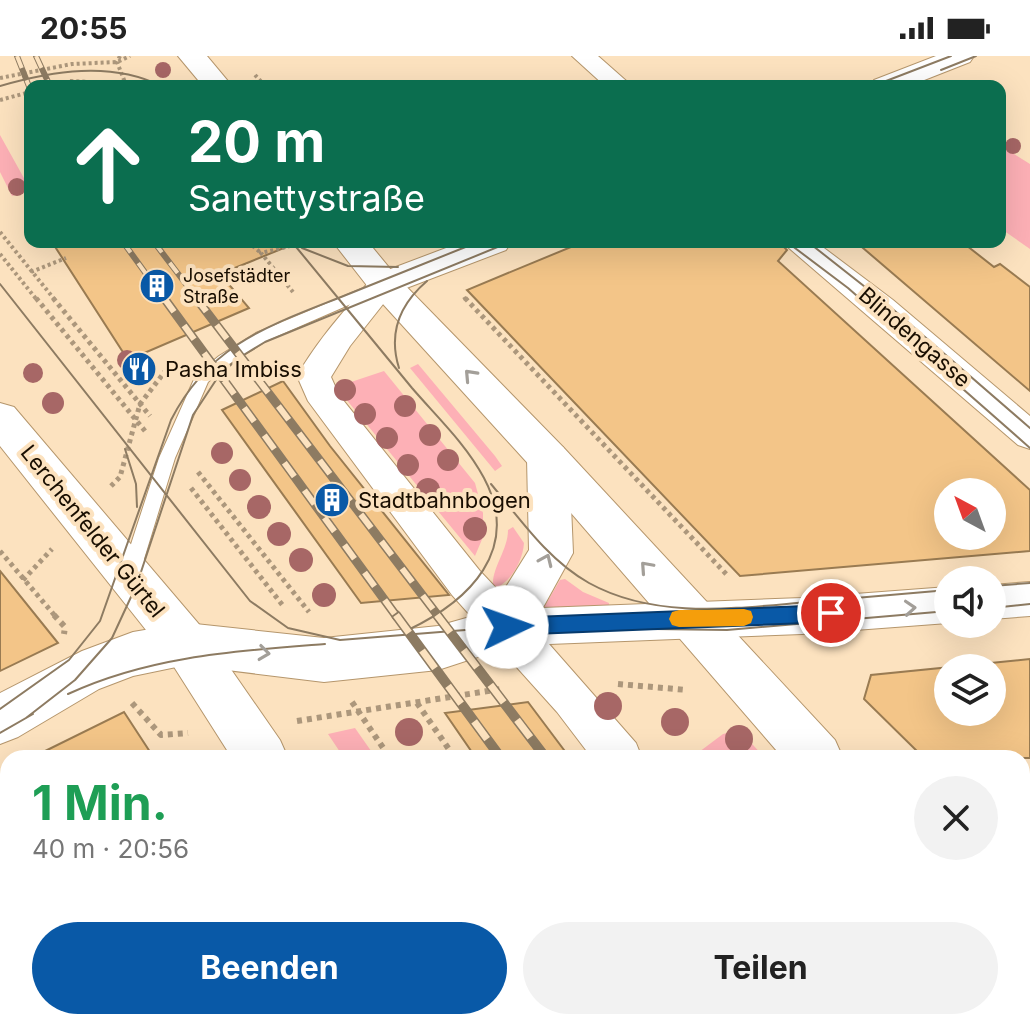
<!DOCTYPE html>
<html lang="de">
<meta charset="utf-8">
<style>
:root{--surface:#fff;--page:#f2f2f2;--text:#222;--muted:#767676;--accent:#0959a7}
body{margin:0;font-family:Inter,sans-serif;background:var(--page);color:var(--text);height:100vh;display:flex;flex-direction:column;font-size:30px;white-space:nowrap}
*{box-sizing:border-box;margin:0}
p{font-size:26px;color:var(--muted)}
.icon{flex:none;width:44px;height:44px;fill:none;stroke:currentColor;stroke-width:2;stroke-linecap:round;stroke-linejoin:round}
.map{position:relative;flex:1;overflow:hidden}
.drawer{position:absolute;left:0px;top:694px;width:1030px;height:280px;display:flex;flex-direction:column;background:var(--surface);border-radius:24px 24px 0 0;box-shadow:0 8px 32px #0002}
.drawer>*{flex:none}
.guide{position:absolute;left:24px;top:24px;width:982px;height:168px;border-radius:16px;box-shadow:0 8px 32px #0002;background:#0b6e4f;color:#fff;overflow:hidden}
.needle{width:52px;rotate:319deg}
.tools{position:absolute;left:934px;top:422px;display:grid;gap:16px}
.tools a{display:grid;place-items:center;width:72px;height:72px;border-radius:50%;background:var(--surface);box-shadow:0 8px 32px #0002;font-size:40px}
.pin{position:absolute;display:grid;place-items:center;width:68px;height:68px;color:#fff;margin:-34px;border:4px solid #fff;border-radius:50%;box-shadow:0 2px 8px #0007}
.me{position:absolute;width:88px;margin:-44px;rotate:87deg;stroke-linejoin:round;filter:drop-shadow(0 0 6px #0008)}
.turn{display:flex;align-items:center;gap:28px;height:168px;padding:0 32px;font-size:36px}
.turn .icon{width:104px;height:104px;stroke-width:2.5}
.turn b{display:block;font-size:56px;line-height:68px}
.round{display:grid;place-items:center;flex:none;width:84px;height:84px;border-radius:42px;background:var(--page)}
.overview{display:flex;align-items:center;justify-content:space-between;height:136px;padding:0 32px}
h1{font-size:48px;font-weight:700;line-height:60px;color:#1e9e55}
.cta{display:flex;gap:16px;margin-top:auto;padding:16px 32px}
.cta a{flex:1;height:92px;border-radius:48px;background:var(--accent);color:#fff;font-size:32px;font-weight:700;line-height:92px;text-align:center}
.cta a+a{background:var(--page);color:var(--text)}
.status{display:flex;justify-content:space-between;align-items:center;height:56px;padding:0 40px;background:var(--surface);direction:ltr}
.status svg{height:22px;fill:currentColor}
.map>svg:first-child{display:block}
.green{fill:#fdb0b6}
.building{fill:#f3c588;stroke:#997b52;stroke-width:2;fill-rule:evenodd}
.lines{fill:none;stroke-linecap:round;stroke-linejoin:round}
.lane-casing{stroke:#b5966c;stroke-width:2}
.street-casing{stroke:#b5966c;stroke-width:2}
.secondary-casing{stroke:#b5966c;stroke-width:2}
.primary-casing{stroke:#b5966c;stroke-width:2}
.path-far2{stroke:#ac977c;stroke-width:4;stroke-dasharray:3 3;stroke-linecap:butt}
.path-far1{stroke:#ac977c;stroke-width:5;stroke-dasharray:4 4;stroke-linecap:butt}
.path{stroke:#ac977c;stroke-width:6;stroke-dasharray:5 5;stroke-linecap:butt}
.lane{fill:#fff;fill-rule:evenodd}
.street{fill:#fff;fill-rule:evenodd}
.secondary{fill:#fff;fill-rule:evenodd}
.primary{fill:#fff;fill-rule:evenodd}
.tram{stroke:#8d7b62;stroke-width:2}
.rail-far2-casing{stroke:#8d7b62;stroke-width:6}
.rail-far1-casing{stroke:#8d7b62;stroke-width:9}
.rail-casing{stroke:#8d7b62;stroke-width:10}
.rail-far2{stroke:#fce2bf;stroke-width:4;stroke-dasharray:13;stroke-linecap:butt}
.rail-far1{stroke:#fce2bf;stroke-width:6;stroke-dasharray:17;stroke-linecap:butt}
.rail{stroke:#fce2bf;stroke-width:7;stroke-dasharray:22;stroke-linecap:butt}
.tree{fill:#a76766}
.oneway{stroke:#a39f99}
.route{fill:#0959a7;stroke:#063a6d;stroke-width:2}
.slow{fill:#f59e0b}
.labels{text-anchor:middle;stroke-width:8;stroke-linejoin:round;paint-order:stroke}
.far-poi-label{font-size:18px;fill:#190e01;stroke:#fce2bf;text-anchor:start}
.street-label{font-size:22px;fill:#190e01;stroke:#fce2bf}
.poi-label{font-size:22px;fill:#190e01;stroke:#fce2bf;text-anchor:start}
</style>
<div class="status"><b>20:55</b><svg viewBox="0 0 49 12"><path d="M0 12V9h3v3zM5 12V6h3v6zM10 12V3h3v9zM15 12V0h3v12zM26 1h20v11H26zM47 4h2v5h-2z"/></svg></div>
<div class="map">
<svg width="1030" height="974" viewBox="0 0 1030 974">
<rect width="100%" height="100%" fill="#fce2bf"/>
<path class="green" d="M0,79L30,133L12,140L0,116Z
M1006,93L1030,108V193L1000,172V95Z
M418,308L495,400L502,410L495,415L410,312Z
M384,315L475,427L483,457V481L475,500L336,331Z
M513,471L524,487C523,503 513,523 498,531L493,529C492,511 508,494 508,474Z
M565,523L583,536L609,547L608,563L543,553L560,524Z
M355,672L376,702H344L328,678Z
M735,675L743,678L765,702H691L723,678Z
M862,966H995L1002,974H869Z"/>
<path class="building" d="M52,186H296V187L220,218L249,252L128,304Z
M583,186H779L787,194L778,205L1030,434V495L740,520L467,234ZM948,436H992V480H948Z
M856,186H962L994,211L1000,208L1030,231V335Z
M283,325L330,390L449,539L361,547L222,354Z
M0,515L58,587L0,615Z
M1030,603V702H924L864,643L871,619ZM948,612H992V656H948Z
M528,646L570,702H476L445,657Z
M124,656L154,702H31Z"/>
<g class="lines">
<defs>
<path id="lane" d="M378,226L383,228V234L266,285L229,308L208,326L175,402L140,516L138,522L131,524L124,522L122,516L159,402L196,319L219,300L256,277Z"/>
<path id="street" d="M572,0H598L632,30H605Z
M782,186H816L893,244L1030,360V393L1018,389Z
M384,218L395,221L399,228L350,290L331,321L339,339L480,515L516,553L802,542L948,531V567L802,578L549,588L636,687L642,702H592L557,656L452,539L308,345L297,320C318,283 346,253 373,221Z
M1030,526V560L992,563V529Z
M809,966H864L867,974H812Z"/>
<path id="secondary" d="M936,0H974L970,6L909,30H870L874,24Z
M462,186H511L506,194L396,236L384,240L372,236L366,228L372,220Z
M548,386L563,391L569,402L573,497L524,586L438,614L324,626L186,609L133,620L99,633L18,681L0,688V637L82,595L133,576L186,567L324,582L438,570L491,555L529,494L527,402L533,391Z"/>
<path id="primary" d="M178,0H207L232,30H203Z
M333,186H368L396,220L563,391L835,684L843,702H783L533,413L372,236Z
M0,347L14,351L203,573L280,684L288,702H232L169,603L0,390Z
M1022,904L1030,908V973L1013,966H1022Z
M408,966H471L474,974H411Z"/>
</defs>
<use href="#lane" class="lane-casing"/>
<use href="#street" class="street-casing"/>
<use href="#secondary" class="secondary-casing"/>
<use href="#primary" class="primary-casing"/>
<path class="path-far2" d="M120,0L117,6L126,29
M255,19L265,30
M0,22L72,8L117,6L130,0
M53,30L71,25L126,28
M0,44L30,36
M0,176L55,244
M248,186L261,197
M0,198L37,244
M31,216L66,202
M293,236L261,197L307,186
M464,241L466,244"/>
<path class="path-far1" d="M36,242L145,375
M53,242L150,360
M465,242L728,520
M198,416L309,556
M111,430L120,421L140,348L170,309
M191,432L284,551
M0,495L56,561
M23,524L52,493"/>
<path class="path" d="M54,559L65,571L64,578
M618,628L687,634
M352,646L390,702
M132,647L161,679L188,677
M417,647L455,702
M297,665L501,633
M568,966L573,974
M643,966L649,974"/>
<use href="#lane" class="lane"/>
<use href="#street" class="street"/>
<use href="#secondary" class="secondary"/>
<use href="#primary" class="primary"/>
<path class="tram" d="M941,14L976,0
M0,30C52,15 111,5 161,30
M873,30L951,0
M292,186C332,235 372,283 412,332C437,361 466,388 484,422C522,494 469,545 408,574
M787,186L848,232L1030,392
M808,186L888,249L1030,372
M302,192L348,210L398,211
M0,228L250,545L288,572L340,584L503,571L727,574L948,555
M399,312C388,277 399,249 427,225
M125,393L136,428L137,451
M491,428C520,463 548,504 589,527C656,564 736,552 809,546C855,542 902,538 948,534
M992,530L1030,527
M992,552L1030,548
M68,638C150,600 236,595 325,588
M0,653L69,604L100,565L171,364C210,287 271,269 346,239C390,221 434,204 478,186
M26,662L75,624L112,582L137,528L193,359L218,321L237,303L265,286L510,186
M0,677L33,658"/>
<defs>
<path id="rail-far2" d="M17,0L30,33
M36,0L50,30
M123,186L165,244
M154,186L198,244"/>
<path id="rail-far1" d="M164,242L397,561
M196,242L439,561"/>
<path id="rail" d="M396,559L501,702
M437,559L546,702
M695,966L701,974
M747,966L753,974"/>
</defs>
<use href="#rail-far2" class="rail-far2-casing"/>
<use href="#rail-far1" class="rail-far1-casing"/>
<use href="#rail" class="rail-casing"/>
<use href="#rail-far2" class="rail-far2"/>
<use href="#rail-far1" class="rail-far1"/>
<use href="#rail" class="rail"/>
</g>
<g class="tree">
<circle cx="163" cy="14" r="8"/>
<circle cx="1013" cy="90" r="8"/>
<circle cx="17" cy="131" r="9"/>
<circle cx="127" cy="304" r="10"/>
<circle cx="33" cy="317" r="10"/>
<circle cx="345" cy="334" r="11"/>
<circle cx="53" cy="347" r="11"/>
<circle cx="405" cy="350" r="11"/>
<circle cx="365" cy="358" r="11"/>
<circle cx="430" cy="379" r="11"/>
<circle cx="387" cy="382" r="11"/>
<circle cx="222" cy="397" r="11"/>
<circle cx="448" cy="404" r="11"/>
<circle cx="408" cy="409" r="11"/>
<circle cx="240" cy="424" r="11"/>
<circle cx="428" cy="434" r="12"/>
<circle cx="259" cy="451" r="12"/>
<circle cx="475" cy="473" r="12"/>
<circle cx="279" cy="478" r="12"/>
<circle cx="301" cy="504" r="12"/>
<circle cx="324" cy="539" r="12"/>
<circle cx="608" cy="650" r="14"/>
<circle cx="675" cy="666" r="14"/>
<circle cx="409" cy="676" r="14"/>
<circle cx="739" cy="683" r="14"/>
</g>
<defs><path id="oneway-chevron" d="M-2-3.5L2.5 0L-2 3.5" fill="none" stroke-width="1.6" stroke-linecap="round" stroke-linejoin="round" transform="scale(2)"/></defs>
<g class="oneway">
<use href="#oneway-chevron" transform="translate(470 319) rotate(-133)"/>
<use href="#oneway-chevron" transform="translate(546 504) rotate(-66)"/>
<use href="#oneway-chevron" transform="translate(646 511) rotate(-132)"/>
<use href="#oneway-chevron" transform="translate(910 552) rotate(-4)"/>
<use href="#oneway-chevron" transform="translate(264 597) rotate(7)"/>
</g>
<path class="route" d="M831,549L838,551L840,557L838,563L831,566L507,579L500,577L497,571L500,565L507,562Z"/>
<path class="slow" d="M744,553L751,555L753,561L751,567L744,570L679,571L672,569L669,563L672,556L679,554Z"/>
<defs>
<symbol id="building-disc" viewBox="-11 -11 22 22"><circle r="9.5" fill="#0959a7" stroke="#fce2bf"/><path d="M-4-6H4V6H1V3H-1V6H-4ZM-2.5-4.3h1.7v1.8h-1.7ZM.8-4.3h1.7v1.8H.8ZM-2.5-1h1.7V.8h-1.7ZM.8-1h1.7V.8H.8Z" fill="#fff"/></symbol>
<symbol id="restaurant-disc" viewBox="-11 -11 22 22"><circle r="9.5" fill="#0959a7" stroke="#fce2bf"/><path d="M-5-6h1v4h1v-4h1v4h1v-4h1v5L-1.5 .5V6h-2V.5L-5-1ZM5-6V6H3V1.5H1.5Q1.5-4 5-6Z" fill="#fff"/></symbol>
</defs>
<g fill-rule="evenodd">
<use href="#building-disc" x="137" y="210" width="40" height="40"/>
<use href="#restaurant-disc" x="119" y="293" width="40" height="40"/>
<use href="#building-disc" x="312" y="424" width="40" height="40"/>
</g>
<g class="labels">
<g class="far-poi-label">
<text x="183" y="226">Josefstädter<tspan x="183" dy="21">Straße</tspan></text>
</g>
<g class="street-label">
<text transform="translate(915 281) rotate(41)" y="8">Blindengasse</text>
<text transform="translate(93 475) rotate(51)" y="8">Lerchenfelder Gürtel</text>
</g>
<g class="poi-label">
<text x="165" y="321">Pasha Imbiss</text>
<text x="358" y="452">Stadtbahnbogen</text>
</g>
</g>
</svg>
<div class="tools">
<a><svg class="needle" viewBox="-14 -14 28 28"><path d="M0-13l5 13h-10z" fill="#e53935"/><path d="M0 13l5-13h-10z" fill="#767676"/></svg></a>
<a><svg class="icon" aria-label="sound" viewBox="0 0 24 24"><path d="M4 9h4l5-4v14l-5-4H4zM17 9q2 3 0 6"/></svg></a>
<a><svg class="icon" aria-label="layers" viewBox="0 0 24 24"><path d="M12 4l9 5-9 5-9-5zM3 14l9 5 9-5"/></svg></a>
</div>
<div class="pin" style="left:831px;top:557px;background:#d93025"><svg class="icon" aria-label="arrive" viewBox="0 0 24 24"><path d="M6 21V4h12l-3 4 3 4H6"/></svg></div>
<svg class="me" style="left:507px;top:571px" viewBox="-20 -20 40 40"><circle r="19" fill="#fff"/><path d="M0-13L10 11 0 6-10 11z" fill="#0959a7"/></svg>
<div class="guide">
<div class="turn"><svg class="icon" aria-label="ahead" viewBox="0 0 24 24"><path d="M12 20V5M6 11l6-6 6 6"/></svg><div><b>20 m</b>Sanettystraße</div></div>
</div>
<section class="drawer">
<div class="overview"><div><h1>1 Min.</h1><p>40 m · 20:56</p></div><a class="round"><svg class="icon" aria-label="close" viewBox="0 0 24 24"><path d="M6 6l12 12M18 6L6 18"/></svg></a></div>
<div class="cta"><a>Beenden</a><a>Teilen</a></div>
</section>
</div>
